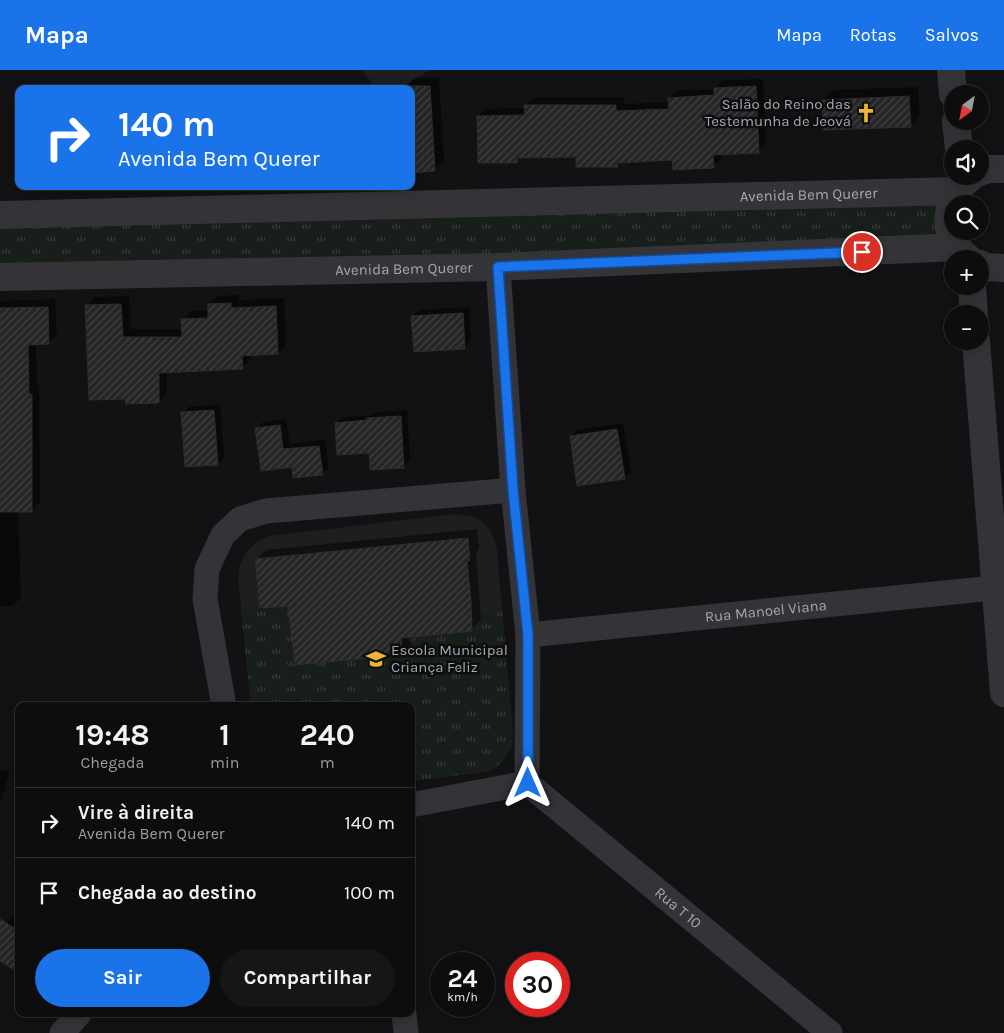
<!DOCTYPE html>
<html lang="pt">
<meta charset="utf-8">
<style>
:root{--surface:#0e0d0e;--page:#171617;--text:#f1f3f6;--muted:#9b9c9e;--line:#2e2d2e;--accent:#1a73e8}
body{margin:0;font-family:Karla,sans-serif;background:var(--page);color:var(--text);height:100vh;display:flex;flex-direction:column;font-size:19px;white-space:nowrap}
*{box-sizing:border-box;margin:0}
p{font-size:16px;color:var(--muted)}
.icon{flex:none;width:28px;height:28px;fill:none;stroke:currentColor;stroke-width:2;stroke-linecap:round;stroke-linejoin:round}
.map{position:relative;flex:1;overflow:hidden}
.sheet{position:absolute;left:15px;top:632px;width:400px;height:315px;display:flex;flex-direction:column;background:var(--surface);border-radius:10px;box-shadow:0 2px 12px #0003,0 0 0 1px var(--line)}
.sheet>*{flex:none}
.top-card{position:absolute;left:15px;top:15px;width:400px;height:105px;border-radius:10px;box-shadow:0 2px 12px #0003,0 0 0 1px var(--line);background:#1a73e8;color:#fff;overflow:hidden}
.needle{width:32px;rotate:212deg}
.buttons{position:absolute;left:944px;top:15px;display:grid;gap:10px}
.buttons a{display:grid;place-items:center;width:45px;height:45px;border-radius:50%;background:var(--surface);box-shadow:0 2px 12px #0003,0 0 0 1px var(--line);font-size:25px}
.speed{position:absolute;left:430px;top:882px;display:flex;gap:10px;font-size:25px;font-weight:700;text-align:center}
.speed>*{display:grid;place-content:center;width:65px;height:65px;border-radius:50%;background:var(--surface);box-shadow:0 2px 12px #0003,0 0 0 1px var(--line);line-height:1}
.speed small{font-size:12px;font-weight:400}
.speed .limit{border:8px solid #d22;background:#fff;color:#111}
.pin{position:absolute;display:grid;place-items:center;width:42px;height:42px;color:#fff;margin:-21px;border:2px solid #fff;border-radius:50%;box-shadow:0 1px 5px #0007}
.me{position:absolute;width:55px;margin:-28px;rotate:0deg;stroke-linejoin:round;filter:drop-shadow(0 0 4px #0008)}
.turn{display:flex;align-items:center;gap:18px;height:105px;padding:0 20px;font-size:22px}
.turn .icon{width:65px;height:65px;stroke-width:2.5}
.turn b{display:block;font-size:35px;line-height:42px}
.eta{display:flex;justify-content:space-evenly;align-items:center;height:85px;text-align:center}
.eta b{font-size:30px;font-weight:700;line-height:35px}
.primary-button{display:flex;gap:10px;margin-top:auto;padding:10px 20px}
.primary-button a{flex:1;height:58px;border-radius:30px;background:var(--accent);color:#fff;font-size:20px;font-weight:700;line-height:58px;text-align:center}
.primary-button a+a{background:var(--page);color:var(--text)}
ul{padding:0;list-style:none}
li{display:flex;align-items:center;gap:15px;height:70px;padding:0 20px;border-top:1px solid var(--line)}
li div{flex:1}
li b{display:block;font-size:19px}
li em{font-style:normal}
header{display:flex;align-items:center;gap:30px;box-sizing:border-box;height:70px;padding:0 25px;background:var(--accent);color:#fff}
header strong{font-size:24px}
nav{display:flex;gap:28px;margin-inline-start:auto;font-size:18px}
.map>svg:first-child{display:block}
.built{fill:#1e1e20}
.grass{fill:url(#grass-tufts)}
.shadow{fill:#0007}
.building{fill:url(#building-hatch);stroke:#2c2c2f}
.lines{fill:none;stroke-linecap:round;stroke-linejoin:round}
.minor{stroke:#333338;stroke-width:25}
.tertiary{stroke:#333338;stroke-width:28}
.route-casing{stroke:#114b97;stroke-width:12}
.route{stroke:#1a73e8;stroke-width:9}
.labels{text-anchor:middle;stroke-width:5;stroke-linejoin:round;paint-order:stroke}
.poi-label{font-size:15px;fill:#a3a8b3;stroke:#0d0d0e;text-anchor:end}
.street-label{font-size:15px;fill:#a3a8b3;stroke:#0d0d0e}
</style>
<header>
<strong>Mapa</strong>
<nav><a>Mapa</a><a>Rotas</a><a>Salvos</a></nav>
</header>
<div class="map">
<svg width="1004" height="963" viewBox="0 0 1004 963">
<defs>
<pattern id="grass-tufts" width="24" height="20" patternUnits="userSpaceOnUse" patternTransform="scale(1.25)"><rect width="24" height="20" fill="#181e19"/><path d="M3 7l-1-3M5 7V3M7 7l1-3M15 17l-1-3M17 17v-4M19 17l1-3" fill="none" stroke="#363c38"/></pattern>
<pattern id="building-hatch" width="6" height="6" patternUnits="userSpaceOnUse" patternTransform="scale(1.25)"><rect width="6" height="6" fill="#252427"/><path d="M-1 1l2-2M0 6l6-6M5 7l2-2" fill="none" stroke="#424144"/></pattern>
</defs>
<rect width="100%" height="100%" fill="#121113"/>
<path class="built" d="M362,0H430L399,19H376Z
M455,444L474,447L486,454L493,466L497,480L513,665L512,676L502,693L496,698L485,702L411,711V636H251L238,507L240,495L245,484L255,473L269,466Z"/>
<path class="grass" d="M938,123V174L0,196V153Z
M288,536L295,595L405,585L404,569L479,561L478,545L502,542L513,665C511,684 503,695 485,702L411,711V636H251L241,541L260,538Z"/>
<path class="shadow" d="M439,7L444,90L434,100L411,19H405V17L414,8Z
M763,9L766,74L758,82L721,83V89L713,96L673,89L622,91L617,96L577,86L521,87L516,91L478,46L486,39L526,38V35L534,27H623L624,34L669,32V28L677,20L715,19L723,10Z
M918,17L920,46L910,56L823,30L833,20Z
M239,225V230L284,228L286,275L278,283L250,285L251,289L242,298L167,301V324L159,332L127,327L87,236L95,227L129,226L131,259H183L182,250L191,241L209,240V234L217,226Z
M55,229L57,265L48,273L36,274L37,316H39L40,432L32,440H18L21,528L12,536H0V231Z
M469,237L471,271L465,277L415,281L412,247L419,240Z
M220,334L224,387L218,393L182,343L189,337Z
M407,340L410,390L404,396L370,382L336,353L343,347L372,345L375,342Z
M286,349L290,374L325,370L329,397L322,404L293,396L256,359L263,352Z
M623,353L631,402L624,408L571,366L577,360Z
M477,459L479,479L476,482L481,550L471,560L411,566V574L402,584L289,534L256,490L266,480Z
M0,699L9,702L0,735Z
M12,847L19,851V902L0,889V862Z"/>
<path class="building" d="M411,16H430L435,101L411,103Z
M756,16L759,83L713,85L714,98L673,100L672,90L617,93L618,97H576V87L517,88V93H478L477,46L525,45L524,35H616V41L669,39L668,28L714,25V18Z
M909,26L911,57L823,60L822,30Z
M231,233V238L276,236L278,284L242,286L243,299L159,303V333L125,334L126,329L89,330L85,235L121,234L123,267H182L181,249L208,248V234Z
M48,237L49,274L28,275L29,324H32V442H0V238Z
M463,243L465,279L414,282L411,246Z
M214,340L218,395L185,397L181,342Z
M401,346L404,398L370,400L369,383L337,385L335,353L367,350V348Z
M280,355L283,379L319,376L323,405L293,408L292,397L261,401L255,358Z
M617,359L625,409L577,416L570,366Z
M468,468L470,490L467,491L471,531L472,561L401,568L402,585L295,595L288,536L260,538L255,489Z
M0,849L19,861V903L0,891Z"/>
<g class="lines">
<g class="minor">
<path d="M498,197L513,420L528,565L527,713"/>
<path id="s1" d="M528,565L1004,517"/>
<path d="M224,636L205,529L207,499L223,465L240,449L266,441L513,420"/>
<path id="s2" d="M527,713L830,963"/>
<path d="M411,735L527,713"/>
<path d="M404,944L406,963"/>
<path d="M62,963L79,944"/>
</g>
<g class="tertiary">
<path d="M951,0L953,24"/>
<path d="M956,51L959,79"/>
<path d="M980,102L989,99H1004"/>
<path id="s3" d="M0,145L957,121"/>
<path d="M969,189C965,185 960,182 957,177C940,153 950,123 972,106"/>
<path d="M980,194L985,197L1004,198"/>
<path id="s4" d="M0,207L498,197L958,177"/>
<path d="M972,216L974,244"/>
<path d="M976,271L1004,623"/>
</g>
</g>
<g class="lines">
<defs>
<path id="route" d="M528,713V565L513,420L498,197L862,182"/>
</defs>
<use href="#route" class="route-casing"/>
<use href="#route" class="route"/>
</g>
<defs>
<symbol id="church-bare" viewBox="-9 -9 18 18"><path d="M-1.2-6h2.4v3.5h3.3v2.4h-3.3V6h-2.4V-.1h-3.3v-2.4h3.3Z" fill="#ecb431" stroke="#0d0d0e" stroke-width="2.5" paint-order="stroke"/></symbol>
<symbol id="school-bare" viewBox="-9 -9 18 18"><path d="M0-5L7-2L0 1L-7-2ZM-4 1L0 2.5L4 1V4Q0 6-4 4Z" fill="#ecb431" stroke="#0d0d0e" stroke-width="2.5" paint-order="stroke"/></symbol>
</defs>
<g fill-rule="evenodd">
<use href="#church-bare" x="852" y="29" width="28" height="28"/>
<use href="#school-bare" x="362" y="575" width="28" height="28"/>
</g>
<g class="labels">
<g class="poi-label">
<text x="851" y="39">Salão do Reino das<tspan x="851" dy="17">Testemunha de Jeová</tspan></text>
<text x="391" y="585" text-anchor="start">Escola Municipal<tspan x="391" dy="17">Criança Feliz</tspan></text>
</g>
<g class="street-label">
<text dy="5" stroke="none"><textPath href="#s3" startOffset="809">Avenida Bem Querer</textPath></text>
<text dy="5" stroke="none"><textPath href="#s4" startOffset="404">Avenida Bem Querer</textPath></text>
<text dy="5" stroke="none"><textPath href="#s1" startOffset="239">Rua Manoel Viana</textPath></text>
<text dy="5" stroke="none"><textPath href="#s2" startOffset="196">Rua T 10</textPath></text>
</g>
</g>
</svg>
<div class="buttons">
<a><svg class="needle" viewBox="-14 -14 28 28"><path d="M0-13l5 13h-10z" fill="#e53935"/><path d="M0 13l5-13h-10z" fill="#9b9c9e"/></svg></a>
<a><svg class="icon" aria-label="sound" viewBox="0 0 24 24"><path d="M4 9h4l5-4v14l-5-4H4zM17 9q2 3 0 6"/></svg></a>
<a><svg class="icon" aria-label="search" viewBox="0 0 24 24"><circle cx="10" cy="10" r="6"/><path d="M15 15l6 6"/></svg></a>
<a>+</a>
<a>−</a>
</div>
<div class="speed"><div>24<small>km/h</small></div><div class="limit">30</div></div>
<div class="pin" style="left:862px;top:182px;background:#d93025"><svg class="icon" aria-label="arrive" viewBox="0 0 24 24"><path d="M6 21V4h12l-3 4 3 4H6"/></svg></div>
<svg class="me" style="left:528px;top:713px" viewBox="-20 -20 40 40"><path d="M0-17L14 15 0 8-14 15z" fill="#1a73e8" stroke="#fff" stroke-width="4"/></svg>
<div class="top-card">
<div class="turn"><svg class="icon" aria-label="right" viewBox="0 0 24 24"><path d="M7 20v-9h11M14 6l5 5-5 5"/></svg><div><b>140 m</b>Avenida Bem Querer</div></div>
</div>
<section class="sheet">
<div class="eta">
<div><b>19:48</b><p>Chegada</p></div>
<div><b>1</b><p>min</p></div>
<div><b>240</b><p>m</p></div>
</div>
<ul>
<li><svg class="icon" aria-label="right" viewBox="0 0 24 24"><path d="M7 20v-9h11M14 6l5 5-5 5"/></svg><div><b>Vire à direita</b><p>Avenida Bem Querer</p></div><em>140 m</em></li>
<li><svg class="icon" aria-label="arrive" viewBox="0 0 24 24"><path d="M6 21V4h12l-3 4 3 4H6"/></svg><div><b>Chegada ao destino</b></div><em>100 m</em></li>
</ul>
<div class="primary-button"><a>Sair</a><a>Compartilhar</a></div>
</section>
</div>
